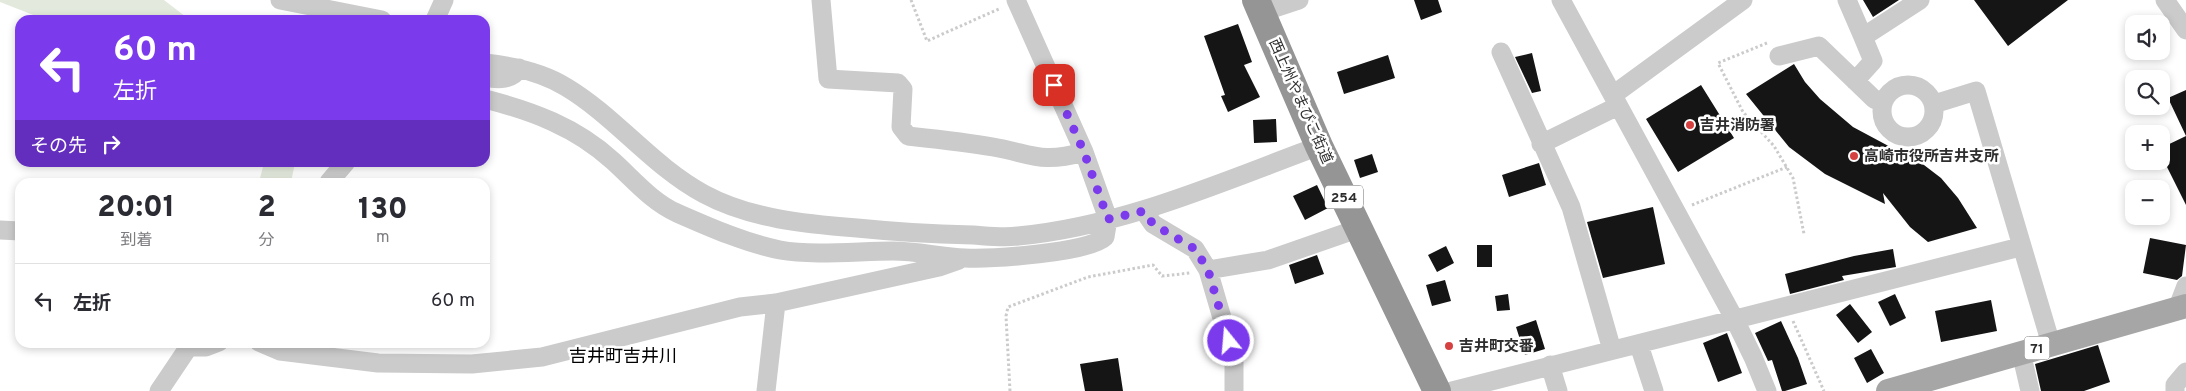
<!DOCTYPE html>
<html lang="ja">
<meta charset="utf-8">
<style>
:root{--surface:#fff;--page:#f2f2f3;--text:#2b2b33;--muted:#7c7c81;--line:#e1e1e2}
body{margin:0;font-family:Overpass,"Noto Sans JP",sans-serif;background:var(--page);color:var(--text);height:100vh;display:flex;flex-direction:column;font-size:19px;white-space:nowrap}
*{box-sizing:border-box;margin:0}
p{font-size:16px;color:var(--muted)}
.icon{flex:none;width:28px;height:28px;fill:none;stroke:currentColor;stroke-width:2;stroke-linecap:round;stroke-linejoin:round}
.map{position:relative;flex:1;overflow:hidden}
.panel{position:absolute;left:15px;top:178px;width:475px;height:170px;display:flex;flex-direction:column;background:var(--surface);border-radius:15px;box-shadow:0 2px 8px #0003}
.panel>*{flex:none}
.banner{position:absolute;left:15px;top:15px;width:475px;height:152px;border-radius:15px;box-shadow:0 2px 8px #0003;background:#7c3aed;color:#fff;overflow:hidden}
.buttons{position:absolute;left:2125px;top:15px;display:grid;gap:10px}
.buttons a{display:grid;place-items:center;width:45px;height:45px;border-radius:10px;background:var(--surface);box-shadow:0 2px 8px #0003;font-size:25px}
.pin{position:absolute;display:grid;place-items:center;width:42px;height:42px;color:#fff;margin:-21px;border-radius:10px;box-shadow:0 2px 8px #0006}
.me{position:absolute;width:55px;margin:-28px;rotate:343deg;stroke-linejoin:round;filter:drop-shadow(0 0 4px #0008)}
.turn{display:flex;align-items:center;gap:18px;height:105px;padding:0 15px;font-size:22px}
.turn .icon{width:65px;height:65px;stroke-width:2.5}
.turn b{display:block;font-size:35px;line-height:42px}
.then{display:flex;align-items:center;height:48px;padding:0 15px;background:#0003;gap:10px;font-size:19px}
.eta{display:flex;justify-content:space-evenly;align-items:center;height:85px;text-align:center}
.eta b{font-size:30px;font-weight:800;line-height:35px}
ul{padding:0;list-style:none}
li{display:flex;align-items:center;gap:15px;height:75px;padding:0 15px;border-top:1px solid var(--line)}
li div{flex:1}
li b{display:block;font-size:19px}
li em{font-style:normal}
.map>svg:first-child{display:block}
.green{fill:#e3eadd}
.building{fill:#151515}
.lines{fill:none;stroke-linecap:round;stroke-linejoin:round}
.path{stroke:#cbcbcb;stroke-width:3;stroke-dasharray:2.5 2.5;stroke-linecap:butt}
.minor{stroke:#cbcbcb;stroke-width:19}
.major{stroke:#a6a6a6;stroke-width:24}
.highway{stroke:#959595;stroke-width:28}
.route{stroke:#7c3aed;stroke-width:9;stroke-dasharray:0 16.2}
.poi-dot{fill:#d54140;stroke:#fff;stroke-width:2}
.labels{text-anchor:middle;stroke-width:5;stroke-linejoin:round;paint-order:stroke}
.shield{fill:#fff;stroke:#6d6d6d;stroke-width:1}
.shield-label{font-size:14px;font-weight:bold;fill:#2e2e2e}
.street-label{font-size:15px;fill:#2e2e2e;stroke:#fff}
.poi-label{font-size:15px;font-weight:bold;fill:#2e2e2e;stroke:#fff;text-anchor:start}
.quarter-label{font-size:18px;fill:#000;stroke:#fff}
</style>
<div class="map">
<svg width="2186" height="391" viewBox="0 0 2186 391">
<rect width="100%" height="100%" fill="#fff"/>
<path class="green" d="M0,0H164L190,20H46L0,2Z
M264,163H295L291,182H259Z"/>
<path class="building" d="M1414,0H1438L1442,12L1421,20Z
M1863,0H1899L1873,17Z
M1974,0H2068L2008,46Z
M1238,24L1252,62L1244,65L1260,97L1228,112L1221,96L1225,95L1204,36Z
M1532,53L1541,91L1532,93L1515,57Z
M1388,55L1395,78L1344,94L1337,72Z
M1794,64L1805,82L1820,99L1853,127L1924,165L1941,178L1958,198L1977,228L1928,242L1910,227L1883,193L1885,204L1825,174L1789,147L1746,94Z
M1701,85L1734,138L1678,172L1646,119Z
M2186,90V205L2161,155V148L2186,136L2168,98Z
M1276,119L1277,142L1254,143L1253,120Z
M1372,154L1378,172L1360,178L1354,160Z
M1539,163L1546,185L1509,197L1502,175Z
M1317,185L1328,208L1305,220L1293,196Z
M1653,207L1665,264L1603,278L1587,222Z
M2150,238L2186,245L2182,276L2177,280L2143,273Z
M1477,245H1492V267H1477Z
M1446,246L1454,263L1437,272L1428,255Z
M1893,249L1896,267L1842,276L1844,280L1790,294L1785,274L1854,256Z
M1317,255L1324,274L1295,284L1289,265Z
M1445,280L1451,301L1432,306L1426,285Z
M1508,294L1510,310L1497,311L1495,296Z
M1895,294L1906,318L1890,326L1878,302Z
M1991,300L1997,331L1941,342L1935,311Z
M1850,304L1872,332L1858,343L1836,315Z
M1536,320L1545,349L1525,355L1516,327Z
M1781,321L1798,358L1807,384L1785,391H1782L1772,360L1768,361L1755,333Z
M1727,333L1742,373L1718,382L1703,343Z
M2098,345L2110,382L2084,391H2041L2035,364Z
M1871,349L1884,373L1867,383L1854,358Z
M1118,358L1123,391H1085L1080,364Z"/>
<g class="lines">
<path class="path" d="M911,0L927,41L1001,8
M1767,43L1718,63L1743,112L1774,146L1793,178L1804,234
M1692,205L1787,167
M1793,321L1824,391
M1010,391L1006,316L1008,307L1088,277L1153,265L1162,276L1190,273"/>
<path class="minor" d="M280,0L382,20
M821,0L828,79L898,83L903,89L901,127L908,136C936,139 965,142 993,147C1033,154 1040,164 1084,152
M1561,0L1735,320L1753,357L1767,391
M1847,0L1863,37L1920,0
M2165,0L2186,30
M1262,12L1299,0
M435,20L444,0
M1501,52L1571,207L1612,350
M1779,56L1819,46L1874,99L1883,103
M485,63C513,66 542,72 566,87C616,117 652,166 704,194C750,219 806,224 857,228C896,232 935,234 973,235C988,236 1004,238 1018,236C1124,226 1221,182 1319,146
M485,77C498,80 513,80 519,68
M1855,81L1873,61L1863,37
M1882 111a26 26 0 1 1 52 0a26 26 0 1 1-52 0Z
M1613,95L1743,0
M485,99C532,111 576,127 613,161C633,179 652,202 677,213C709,227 745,243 780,250C813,256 859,251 893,251C917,251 941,257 965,258C991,259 1089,253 1105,237L1108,219L1084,152L1016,0
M1934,104L1976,91L2051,344
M1541,144L1618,106
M329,182L346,162
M1144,211L1153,224L1195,249L1208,270L1268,260L1360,228
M0,230L20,231
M1208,270L1234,359V391
M2178,307L2186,286
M259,342L280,351L378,363L472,364L542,357L740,307L776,303L939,267L959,260
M1639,345L1654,391
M188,347H206L219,342
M2021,352L2030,391
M1550,365L1558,391
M159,391L192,342
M766,391L776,303
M1452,391L2020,247
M2175,391V385L2186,372"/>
<path class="major" d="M1888,391L2186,306"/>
<path class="highway" d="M1256,0L1319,146L1437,391"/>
</g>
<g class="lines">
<path class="route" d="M1054,85L1084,152L1108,219L1144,211L1153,224L1195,249L1208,270L1229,341"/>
</g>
<g class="poi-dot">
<circle cx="1690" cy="125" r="5"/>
<circle cx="1854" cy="156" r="5"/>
<circle cx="1449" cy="346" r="5"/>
</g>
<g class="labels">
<g class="shield">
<rect x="1325" y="185.5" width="38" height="23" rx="4"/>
<rect x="2024.5" y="336.5" width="25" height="23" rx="4"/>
</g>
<g class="shield-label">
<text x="1344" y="202">254</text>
<text x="2037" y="353">71</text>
</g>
<g class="street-label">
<text transform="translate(1301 101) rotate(66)" y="5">西上州やまびこ街道</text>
</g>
<g class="poi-label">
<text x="1700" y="130">吉井消防署</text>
<text x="1864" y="161">高崎市役所吉井支所</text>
<text x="1459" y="351">吉井町交番</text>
</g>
<g class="quarter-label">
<text x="623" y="362">吉井町吉井川</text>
</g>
</g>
</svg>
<div class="buttons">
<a><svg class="icon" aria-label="sound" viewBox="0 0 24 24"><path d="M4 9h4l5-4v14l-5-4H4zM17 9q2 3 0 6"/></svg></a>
<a><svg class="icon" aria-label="search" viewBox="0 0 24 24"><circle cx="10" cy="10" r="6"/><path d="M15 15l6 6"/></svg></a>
<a>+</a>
<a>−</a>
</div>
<div class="pin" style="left:1054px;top:85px;background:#d93025"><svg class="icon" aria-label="arrive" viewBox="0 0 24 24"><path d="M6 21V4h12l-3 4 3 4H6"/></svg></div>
<svg class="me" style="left:1229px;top:341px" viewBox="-20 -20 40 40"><circle r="17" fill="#7c3aed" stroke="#fff" stroke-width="3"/><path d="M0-11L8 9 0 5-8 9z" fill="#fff"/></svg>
<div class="banner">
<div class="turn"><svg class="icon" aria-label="left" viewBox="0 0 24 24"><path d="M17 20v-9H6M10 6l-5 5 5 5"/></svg><div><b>60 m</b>左折</div></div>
<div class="then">その先<svg class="icon" aria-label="right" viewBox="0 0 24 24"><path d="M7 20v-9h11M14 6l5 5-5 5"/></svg></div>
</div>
<section class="panel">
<div class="eta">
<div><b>20:01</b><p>到着</p></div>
<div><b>2</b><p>分</p></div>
<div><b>130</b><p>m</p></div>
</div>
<ul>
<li><svg class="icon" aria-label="left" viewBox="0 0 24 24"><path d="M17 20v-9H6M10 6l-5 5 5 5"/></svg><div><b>左折</b></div><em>60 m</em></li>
</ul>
</section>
</div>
